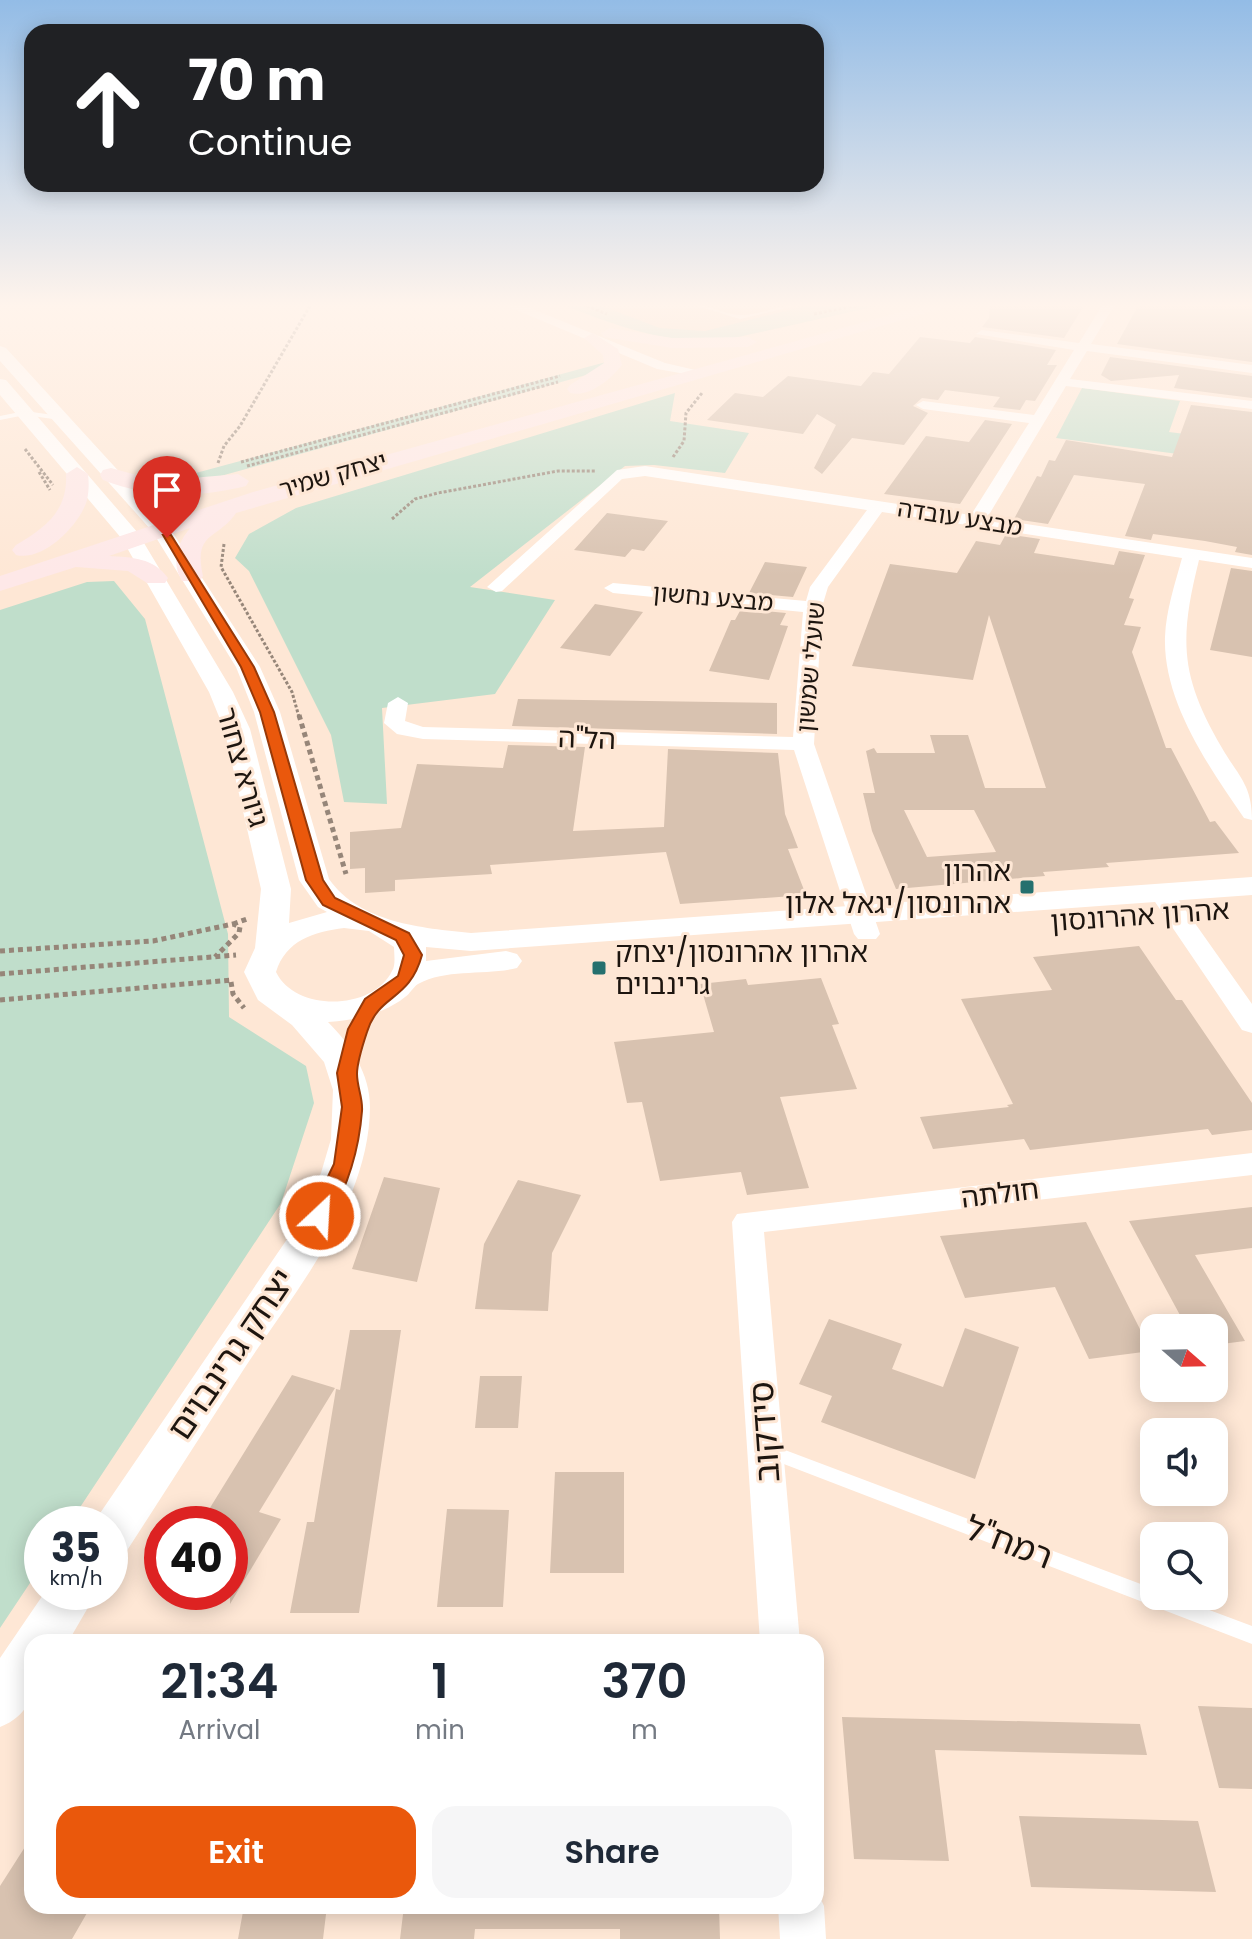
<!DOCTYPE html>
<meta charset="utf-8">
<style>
:root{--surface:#fff;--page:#f6f6f7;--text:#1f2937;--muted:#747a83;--accent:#ea580c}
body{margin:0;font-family:Poppins,"Noto Sans Hebrew",sans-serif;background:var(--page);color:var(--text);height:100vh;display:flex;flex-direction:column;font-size:30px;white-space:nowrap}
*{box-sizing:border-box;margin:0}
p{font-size:26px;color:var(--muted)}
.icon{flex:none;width:44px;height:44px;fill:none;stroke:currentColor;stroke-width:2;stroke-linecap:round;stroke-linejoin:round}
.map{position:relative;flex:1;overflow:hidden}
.drawer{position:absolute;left:24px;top:1634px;width:800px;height:280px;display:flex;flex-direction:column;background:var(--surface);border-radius:24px;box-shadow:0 4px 20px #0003}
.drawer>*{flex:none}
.top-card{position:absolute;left:24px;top:24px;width:800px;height:168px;border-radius:24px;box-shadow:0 4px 20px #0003;background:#202124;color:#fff;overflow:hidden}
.needle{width:52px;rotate:110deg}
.fabs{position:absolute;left:1140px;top:1314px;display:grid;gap:16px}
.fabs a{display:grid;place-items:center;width:88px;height:88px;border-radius:16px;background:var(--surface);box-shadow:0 4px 20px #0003;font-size:40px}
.speed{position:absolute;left:24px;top:1506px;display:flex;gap:16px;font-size:40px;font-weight:700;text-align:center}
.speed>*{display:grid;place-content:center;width:104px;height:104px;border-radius:50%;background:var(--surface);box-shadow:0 4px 20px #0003;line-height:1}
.speed small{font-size:20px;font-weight:400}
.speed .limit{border:12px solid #d22;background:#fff;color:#111}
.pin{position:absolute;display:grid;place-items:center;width:68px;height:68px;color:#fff;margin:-82px -34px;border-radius:50% 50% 50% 0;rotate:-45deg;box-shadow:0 0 8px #0007}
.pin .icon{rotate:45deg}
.me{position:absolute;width:88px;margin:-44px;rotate:25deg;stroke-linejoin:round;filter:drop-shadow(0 0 6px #0008)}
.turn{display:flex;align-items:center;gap:28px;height:168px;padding:0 32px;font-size:36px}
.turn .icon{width:104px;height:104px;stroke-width:2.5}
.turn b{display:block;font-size:56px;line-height:68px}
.eta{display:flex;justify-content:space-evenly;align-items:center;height:136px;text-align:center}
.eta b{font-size:48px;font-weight:600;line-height:56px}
.action{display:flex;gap:16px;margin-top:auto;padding:16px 32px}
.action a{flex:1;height:92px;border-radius:24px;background:var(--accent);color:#fff;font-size:32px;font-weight:600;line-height:92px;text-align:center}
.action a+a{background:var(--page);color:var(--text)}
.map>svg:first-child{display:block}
.built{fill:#f6d8c1}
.green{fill:#c0decb}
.building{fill:#d8c2b0;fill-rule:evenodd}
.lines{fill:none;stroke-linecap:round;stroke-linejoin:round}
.path-far1{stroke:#968679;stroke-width:3;stroke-dasharray:3 2;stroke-linecap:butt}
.path{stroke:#968679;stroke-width:5;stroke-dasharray:5 4;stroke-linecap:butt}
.service{fill:#fff;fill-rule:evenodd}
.minor{fill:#fff;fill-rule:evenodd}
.tertiary{fill:#fff;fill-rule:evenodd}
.secondary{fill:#fee8e8;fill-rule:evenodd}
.route{fill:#ea580c;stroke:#983908;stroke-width:2}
.poi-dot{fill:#25706e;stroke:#fee7d5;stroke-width:3}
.labels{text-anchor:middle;stroke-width:6;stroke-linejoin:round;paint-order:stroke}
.far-street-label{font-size:24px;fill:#1d150f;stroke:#fee7d5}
.street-label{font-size:28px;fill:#1d150f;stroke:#fee7d5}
.poi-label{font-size:28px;fill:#1d150f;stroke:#fee7d5;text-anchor:end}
.near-street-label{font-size:34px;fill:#1d150f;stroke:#fee7d5}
</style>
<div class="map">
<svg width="1252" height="1939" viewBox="0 0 1252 1939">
<rect width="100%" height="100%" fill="#fee7d5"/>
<path class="built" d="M561,304H886L720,341L696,342Z"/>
<path class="green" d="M560,304H596L660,328L705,331L813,304H886L720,341C663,344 613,324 560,304Z
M606,362L590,374L206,480L155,484Z
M1082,388L1180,401L1169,432L1185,434L1178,454L1056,438Z
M675,393L670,421L749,433L725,473L654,465L625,466L470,587L555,600L495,694L382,708L387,804L344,802L331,735L249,571L235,558L249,534L296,508Z
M114,581L145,619L211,869L228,934L229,1017L306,1066L314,1103L281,1203L69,1524H42V1565L0,1628V610L87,582Z"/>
<path class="building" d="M990,304H1085L1064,338L982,327L989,318Z
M1139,304H1252V362L1117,344Z
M920,337L970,343L975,337L1056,350L1047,365H1057L1035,401L1026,400L1020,410L993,407L1000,397L945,390L938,400L922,398L913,406L928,413L904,445L852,438L822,474L814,468L836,425L817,414L803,434L707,420L735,393L763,397L788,376L861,386L873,372L889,374Z
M1110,357L1252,376V398L1174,388L1179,375L1111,381L1101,375Z
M1191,405L1252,412V555L1235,552L1237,547L1205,541L1153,534L1151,540L1125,536L1145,484L1074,475L1048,524L1014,519L1037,476L1041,477L1049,460L1055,461L1066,440L1172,457Z
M985,420L1012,424L960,504L884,494L926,436L969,442Z
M607,513L668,521L644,551L632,549L625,557L574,550Z
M1006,534L1040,539L1034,553L1114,565L1119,551L1145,555L1129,598L1134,599L1124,625L1141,627L1132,652L1166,748H1171L1210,822L1215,821L1239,853L1106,863L1109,867L1043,872L1045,876L896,889L872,831L863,793H875L866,751L874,748L877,753H935L930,735H968L985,788H1046L989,615L973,680L852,666L890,564L957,573L976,541L1000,545ZM904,810H974L996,852L927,857Z
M765,562L807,567L793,597L749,593Z
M1231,568L1252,571V657L1210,650Z
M595,604L643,612L610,656L560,648Z
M741,609L786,613L780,625L788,626L769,680L709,671L731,620H735Z
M518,699L777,703V734L512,726Z
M508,745L585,747L573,831L664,827L668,749L778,753L785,814L798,848L788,849L806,895L680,904L666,852L490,865L492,874L395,880V891L365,893V868L350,869V832L401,828L417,764L503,768Z
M1139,946L1176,1000H1182L1252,1103V1130L1212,1135L1208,1129L1030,1150L1024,1139L933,1149L920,1117L1009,1107L1007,1105L1013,1104L961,999L1052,990L1033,957Z
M821,978L839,1024L832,1025L857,1089L780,1097L809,1188L747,1195L741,1172L660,1181L642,1102L627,1103L614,1042L714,1032L700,984L746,979L748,985Z
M384,1177L440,1188L417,1282L352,1269Z
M518,1180L581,1195L552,1253L548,1311L475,1309L484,1244Z
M1252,1207V1248L1195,1255L1245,1341L1214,1345V1328H1187L1129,1221Z
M1086,1222L1151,1351L1089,1359L1055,1287L965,1298L940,1236Z
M829,1319L902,1344L892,1369L943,1387L965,1328L1019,1347L975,1479L821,1422L832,1396L799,1384Z
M350,1330H401L359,1613H290L307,1522H314L336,1389L340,1390Z
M292,1375L335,1388L259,1512L281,1519L230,1604V1524H200Z
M480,1376H522L518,1428H475Z
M555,1472H624V1573H550Z
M447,1509L509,1510L503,1607H437Z
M1198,1706L1252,1708V1789L1219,1788Z
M842,1717L1140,1724L1147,1755L935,1750L949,1861L854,1859Z
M1019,1816L1198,1821L1216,1892L1031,1887Z
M32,1836V1906H91L72,1939H0V1886Z
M244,1906H327L323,1939H238Z
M404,1906H719L720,1939H620V1929H475L474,1939H400Z"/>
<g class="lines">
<path class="path-far1" d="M582,304L607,314
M814,314L864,304
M25,449L53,485
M673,457L684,441L686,413L702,393
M241,462L560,376
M218,463L224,446L240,426L311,304
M247,466L558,382
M39,472L50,490
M392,519L415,499L438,493L558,471H596
M224,544L221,567L292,692L299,717"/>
<path class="path" d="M299,715L346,874
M233,924L247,919
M0,951L153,941L233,924L240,927L239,933L215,957
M0,974L236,955
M231,982L233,994L244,1008
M0,1000L232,980"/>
<path class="service" d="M691,304C709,304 724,315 741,315C760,315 782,304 804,304L740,319Z
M25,411L60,416L63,418L60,420L25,415L0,420V416Z
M769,1444L1154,1589V1596H1172L1252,1626V1644L763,1456L761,1451L763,1446Z"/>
<path class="minor" d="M502,304H520L665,363L704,372L697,376L657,369Z
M1103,304H1115L1091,344L1252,365V373L1087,351L1070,379L1252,401V409L1066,386L987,518L1252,558V568L1199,560C1179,640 1180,676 1222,748C1239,777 1252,785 1252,820L1244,818C1209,767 1163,702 1165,637C1166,610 1175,584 1182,558L882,512L828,587L822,607L814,744L880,934L876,939H858L854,934L794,750L423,739L397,734L384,723L388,703L398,697L408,703L405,721L423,727L793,737L803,612L613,593L604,588L613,583L806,601L810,587L867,510L645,476L622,479L502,591L496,592L487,587L617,470L645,466L971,515L1029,423L923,409L916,405L923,401L1034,415L1074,350L976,334L982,330L1079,343Z
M1161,886L1170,888L1252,1004V1033L1242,1030L1149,893Z
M1252,1153V1175L764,1232L800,1642H760L732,1222L737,1214Z
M816,1889L824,1906L826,1939H780L778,1906H816Z"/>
<path class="tertiary" d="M0,346L6,348L167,524L260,667L280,712L329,879C360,923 422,928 471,933L1252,877V895L471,951L426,947V961L506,951L517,954L522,961L517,968C485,976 448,968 418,984C413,987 410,994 405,997C384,1014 355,1020 328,1022C351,1045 370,1074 370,1107C369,1206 293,1293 242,1372C203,1432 165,1492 126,1552L110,1558V1524L94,1522L294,1229L321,1173L331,1139L333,1090L324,1062L292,1025L258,1000L244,972L255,948L261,889L224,729L209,692L122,539L0,395V379L6,380L138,533L233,692L250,729L291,889L289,923L327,912L318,907L299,880L254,712L236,667L152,531L0,361ZM344,928L369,931L394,947C394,954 396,965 392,971C373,1011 295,1012 276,972C286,940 314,932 344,928Z
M45,1592H97L68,1642H32C32,1680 41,1710 0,1727V1658Z"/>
<path class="secondary" d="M929,304H957L236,513C218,540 193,531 203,576L200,581H182C171,563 177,544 190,528L109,556C131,557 154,558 168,578L165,583H147L128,571L76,567L0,591V576L253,492Z
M610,328L672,338L748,337L757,342L748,347L672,348L604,337L601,333Z
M593,333L618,349L622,365C611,379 589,398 570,393L567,389L570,385L604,363L603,355L584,338Z
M77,467L88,474C89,483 89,491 87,500C80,525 43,562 16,555L12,550L16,545C45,528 68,511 66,474Z
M111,468L158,481L238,474L249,481L246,486C198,498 149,498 103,480L100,475L103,470Z"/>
</g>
<linearGradient id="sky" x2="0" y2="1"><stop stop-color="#93bce6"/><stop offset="0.53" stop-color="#fff4ec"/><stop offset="1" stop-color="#fff4ec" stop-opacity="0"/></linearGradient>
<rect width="1252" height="576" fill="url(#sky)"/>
<path class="route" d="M163,535H171L254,667L274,712L323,880L335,898L409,933L422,955C409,1002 379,993 367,1032C363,1044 357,1062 357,1074C357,1087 363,1098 362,1111C359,1151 348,1186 328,1221L320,1224L309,1216L334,1164L342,1107L337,1073L348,1029L365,999L398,976L404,955L396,940L323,905L306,880L260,712L241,667Z"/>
<g class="poi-dot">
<rect x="1019" y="879" width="16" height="16" rx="4"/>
<rect x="591" y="960" width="16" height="16" rx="4"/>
</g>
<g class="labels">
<g class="far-street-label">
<text transform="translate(333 475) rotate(-16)" y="8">יצחק שמיר</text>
<text transform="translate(960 518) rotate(9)" y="8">מבצע עובדה</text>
<text transform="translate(713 598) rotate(5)" y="8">מבצע נחשון</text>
<text transform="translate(811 667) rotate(-85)" y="8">שועלי שמשון</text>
</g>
<g class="street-label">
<text transform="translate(587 738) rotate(2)" y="10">הל"ה</text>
<text transform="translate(243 767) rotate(74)" y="10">גיורא צחור</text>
<text transform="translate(1140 915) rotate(-4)" y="10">אהרון אהרונסון</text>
<text transform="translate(1000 1193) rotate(-7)" y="10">חולתה</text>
</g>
<g class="poi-label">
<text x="1011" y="881">אהרון<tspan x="1011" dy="32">אהרונסון/יגאל אלון</tspan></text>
<text x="615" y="962" text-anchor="start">אהרון אהרונסון/יצחק<tspan x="615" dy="32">גרינבוים</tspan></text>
</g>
<g class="near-street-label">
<text transform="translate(231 1354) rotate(-56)" y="12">יצחק גרינבוים</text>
<text transform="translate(764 1432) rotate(-94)" y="12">סידקוב</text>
<text transform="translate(1009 1542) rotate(21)" y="12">רמח"ל</text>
</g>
</g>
</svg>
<div class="fabs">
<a><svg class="needle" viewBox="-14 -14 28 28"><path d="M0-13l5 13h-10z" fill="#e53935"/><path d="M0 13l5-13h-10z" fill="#747a83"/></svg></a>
<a><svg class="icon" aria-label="sound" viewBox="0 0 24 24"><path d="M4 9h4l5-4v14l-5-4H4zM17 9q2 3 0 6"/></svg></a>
<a><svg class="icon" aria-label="search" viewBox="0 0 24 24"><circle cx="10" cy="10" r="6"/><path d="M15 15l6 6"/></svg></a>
</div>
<div class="speed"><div>35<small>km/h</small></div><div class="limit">40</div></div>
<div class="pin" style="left:167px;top:538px;background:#d93025"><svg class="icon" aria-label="arrive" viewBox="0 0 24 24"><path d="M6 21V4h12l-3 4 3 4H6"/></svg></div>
<svg class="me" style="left:320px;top:1216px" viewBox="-20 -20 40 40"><circle r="17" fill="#ea580c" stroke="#fff" stroke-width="3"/><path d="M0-11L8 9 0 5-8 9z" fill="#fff"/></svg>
<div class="top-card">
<div class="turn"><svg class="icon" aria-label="ahead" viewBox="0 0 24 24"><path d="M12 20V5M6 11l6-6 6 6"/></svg><div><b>70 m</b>Continue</div></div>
</div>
<section class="drawer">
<div class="eta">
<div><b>21:34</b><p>Arrival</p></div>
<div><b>1</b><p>min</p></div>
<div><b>370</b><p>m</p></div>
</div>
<div class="action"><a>Exit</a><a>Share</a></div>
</section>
</div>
